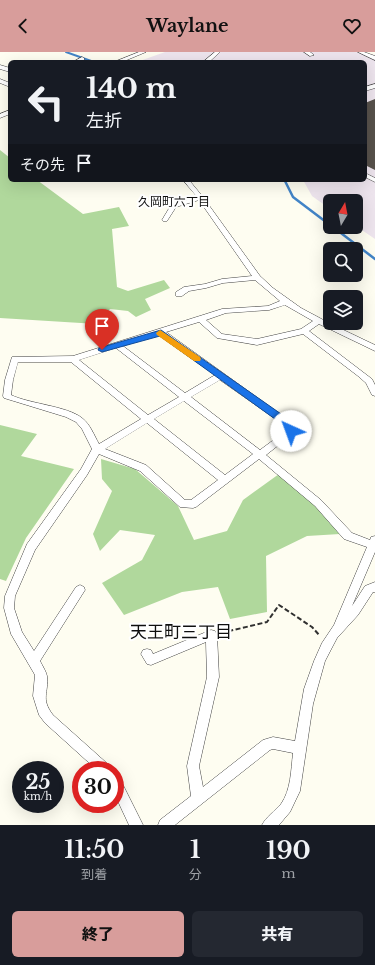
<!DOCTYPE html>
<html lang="ja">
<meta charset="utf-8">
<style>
:root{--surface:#171b24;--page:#242831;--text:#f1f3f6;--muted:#9ea1a6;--accent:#d89d9b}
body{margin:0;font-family:"Libre Baskerville","Noto Sans JP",serif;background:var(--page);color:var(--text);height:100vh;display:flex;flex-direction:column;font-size:15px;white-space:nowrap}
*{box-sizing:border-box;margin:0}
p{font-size:13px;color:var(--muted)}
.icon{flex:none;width:22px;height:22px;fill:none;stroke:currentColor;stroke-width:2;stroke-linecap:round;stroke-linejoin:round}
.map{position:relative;height:773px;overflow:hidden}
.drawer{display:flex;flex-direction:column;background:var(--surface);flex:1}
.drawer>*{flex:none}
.top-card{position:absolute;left:8px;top:8px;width:359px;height:122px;border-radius:6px;box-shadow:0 4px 16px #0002;background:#171b24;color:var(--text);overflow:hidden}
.needle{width:26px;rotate:10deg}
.fabs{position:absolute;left:323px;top:142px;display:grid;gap:8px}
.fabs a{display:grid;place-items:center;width:40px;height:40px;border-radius:6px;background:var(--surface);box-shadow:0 4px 16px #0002;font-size:20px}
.speed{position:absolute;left:12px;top:709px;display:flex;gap:8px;font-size:20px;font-weight:700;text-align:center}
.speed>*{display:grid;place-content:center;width:52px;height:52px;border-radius:50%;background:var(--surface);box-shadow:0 4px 16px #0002;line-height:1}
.speed small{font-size:10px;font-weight:400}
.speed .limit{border:6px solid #d22;background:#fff;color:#111}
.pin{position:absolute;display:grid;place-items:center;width:34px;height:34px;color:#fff;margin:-41px -17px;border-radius:50% 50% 50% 0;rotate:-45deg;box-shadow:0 0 4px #0007}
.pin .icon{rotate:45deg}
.me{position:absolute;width:44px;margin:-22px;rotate:317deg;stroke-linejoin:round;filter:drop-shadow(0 0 3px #0008)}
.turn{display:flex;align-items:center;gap:14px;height:84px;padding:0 12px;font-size:18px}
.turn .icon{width:52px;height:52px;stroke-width:2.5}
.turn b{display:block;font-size:28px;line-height:34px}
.then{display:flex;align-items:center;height:38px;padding:0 12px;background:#0003;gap:8px;font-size:15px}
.eta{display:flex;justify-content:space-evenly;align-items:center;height:68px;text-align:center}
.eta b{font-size:24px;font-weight:800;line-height:28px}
.primary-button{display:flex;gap:8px;margin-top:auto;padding:8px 12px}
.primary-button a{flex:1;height:46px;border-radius:6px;background:var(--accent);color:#111;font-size:16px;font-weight:800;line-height:46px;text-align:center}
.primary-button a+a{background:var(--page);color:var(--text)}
header{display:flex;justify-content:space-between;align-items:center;height:52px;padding:0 12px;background:var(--accent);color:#111;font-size:18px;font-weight:800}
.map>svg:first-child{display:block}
.industrial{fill:#ede4ed}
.forest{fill:#b0d89c}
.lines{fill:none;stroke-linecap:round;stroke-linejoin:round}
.stream-far1{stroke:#4284c7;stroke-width:2}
.stream{stroke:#4284c7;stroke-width:2.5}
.building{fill:#57514b}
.minor-casing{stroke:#424242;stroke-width:1}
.path{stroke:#313131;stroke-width:2;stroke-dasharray:5 2.5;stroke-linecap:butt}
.minor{fill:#fff;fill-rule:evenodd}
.route{fill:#1a73e8;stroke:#114b97}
.slow{fill:#f59e0b}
.labels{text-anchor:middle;stroke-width:4;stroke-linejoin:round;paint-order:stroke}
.far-neighbourhood-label{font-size:12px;fill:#0f0f0f;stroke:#fff}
.near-neighbourhood-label{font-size:17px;fill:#0f0f0f;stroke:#fff}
</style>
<header><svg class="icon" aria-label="back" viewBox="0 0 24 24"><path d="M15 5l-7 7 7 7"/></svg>Waylane<svg class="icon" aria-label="heart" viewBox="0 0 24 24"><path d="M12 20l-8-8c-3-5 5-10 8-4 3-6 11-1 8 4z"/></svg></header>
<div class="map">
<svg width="375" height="773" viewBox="0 0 375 773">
<rect width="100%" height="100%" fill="#fefdf1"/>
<path class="industrial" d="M165,0H357L375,3V187L356,174V149H330V157L312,144L303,128H365V10H137Z"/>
<path class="forest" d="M0,98L10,106V128H37L83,162L119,155L129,174L112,177L117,235L128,239L164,228L170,236L145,247L151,258L136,265L128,259L110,257L97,272L0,266Z
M0,373L37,382L21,404L74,417L26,486L6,529L0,527Z
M101,407L135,417L178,454L194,488L227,479L243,448L279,422L317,453L340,482L307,484L266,504L267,560L230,567L218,535L182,540L124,563L102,531L142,508L155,483L120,478L100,499L93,482L112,439L102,427Z"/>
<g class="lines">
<path class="stream-far1" d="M66,0L94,10
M285,128L286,130"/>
<path class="stream" d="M285,129L293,145L330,173
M333,175L375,207"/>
</g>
<path class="building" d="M375,47V118L365,113V51Z"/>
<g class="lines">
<defs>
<path id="minor" d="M139,0H146L122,10H114Z
M215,0H220L209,10H203Z
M304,0H310L314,3L310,4Z
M358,0H364L375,4V8Z
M82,5L84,6V8L80,10H73Z
M0,13L10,16V20L0,17Z
M0,27L10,31V35L0,31Z
M375,32V36L365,39V35Z
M10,58V62L0,66V62Z
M365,121L375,126V130L365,125Z
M183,128H189L203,145L260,224L273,236L301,256L331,272L375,293V299L319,272L309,279L372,327L375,333V344L372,343L366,331L358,324L303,282L257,293L217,286L199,270L166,280L294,372L295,379L294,381L266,403L321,448L352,481L370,488L371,485L375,484V500L352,554L365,534L375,530V540H373L358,563L337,586L325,609L313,652L300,739L290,760L279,773H262C266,765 275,759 281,752C291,738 291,718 293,701L273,697L270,698L175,773H158L160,768L191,744L187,714L207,625L206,590L151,613L147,612L141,602L143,598L147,597L151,598L153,602L211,578L215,579L217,583L219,625L199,714L203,735L263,688L273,685L295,689L304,637L314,609L322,591L334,573L367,495L344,487L315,454L259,407L196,455L193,456L180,455L140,419L99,402L87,423L35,498L15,544L14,556L22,580L34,599L76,535L80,533L84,535L85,538L40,609C42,613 46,619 47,624C49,641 40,646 53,663L110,714L112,718H97L45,671L39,663L33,644L35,623L11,582L4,556L5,544L27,492L81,417L92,397L82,377L76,370L66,365L4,346L3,344L5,328L12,305L73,304L222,257L268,254L280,249L255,228L223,231L206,236L189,239L182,244H176V240L184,235L205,232L222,227L252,224L199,148L176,155L167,169H163L162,168L171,153L197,145ZM285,253L313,269L301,277L257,287L222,282L206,268L226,261L269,258ZM158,283L215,323L185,341L123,294ZM116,296L179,345L148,363L79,308ZM18,310H71L141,367L99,392C94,383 90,372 82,366C67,354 30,352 11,343L13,328ZM220,328L287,375V378L260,398L191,345ZM184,349L253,402L225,423L154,367ZM147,371L218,428L191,448H185L146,413L105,397Z
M115,723L119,725L143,773H129L115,743Z"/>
</defs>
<use href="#minor" class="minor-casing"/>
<path class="path" d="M221,581L267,570L279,553L312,575L320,584"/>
<use href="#minor" class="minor"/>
</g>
<path class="route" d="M161,278L294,371L296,379L294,381H288L286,375L160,284L102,300L98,298L99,296Z"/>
<path class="slow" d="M160,278L200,305L201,307L200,309H194L157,283L156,281Z"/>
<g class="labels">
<g class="far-neighbourhood-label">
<text x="174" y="154">久岡町六丁目</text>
</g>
<g class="near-neighbourhood-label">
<text x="181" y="586">天王町三丁目</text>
</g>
</g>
</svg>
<div class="fabs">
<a><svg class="needle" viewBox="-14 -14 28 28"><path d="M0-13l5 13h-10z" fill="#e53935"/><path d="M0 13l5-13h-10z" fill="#9ea1a6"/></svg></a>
<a><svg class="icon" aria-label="search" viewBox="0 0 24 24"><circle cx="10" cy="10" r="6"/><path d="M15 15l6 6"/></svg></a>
<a><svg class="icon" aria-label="layers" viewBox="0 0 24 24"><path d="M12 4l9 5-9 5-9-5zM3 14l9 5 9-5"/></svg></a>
</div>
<div class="speed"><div>25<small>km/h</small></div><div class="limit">30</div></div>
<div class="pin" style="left:102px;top:298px;background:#d93025"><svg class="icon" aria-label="arrive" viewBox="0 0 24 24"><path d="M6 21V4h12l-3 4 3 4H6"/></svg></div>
<svg class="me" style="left:291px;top:379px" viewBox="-20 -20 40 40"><circle r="19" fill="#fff"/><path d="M0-13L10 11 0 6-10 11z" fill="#1a73e8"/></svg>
<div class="top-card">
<div class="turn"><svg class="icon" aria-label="left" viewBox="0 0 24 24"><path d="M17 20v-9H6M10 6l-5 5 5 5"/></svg><div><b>140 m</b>左折</div></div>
<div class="then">その先<svg class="icon" aria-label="arrive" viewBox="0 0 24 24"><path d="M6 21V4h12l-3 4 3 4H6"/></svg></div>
</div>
</div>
<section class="drawer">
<div class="eta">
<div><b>11:50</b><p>到着</p></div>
<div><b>1</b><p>分</p></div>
<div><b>190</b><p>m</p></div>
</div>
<div class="primary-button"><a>終了</a><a>共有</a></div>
</section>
